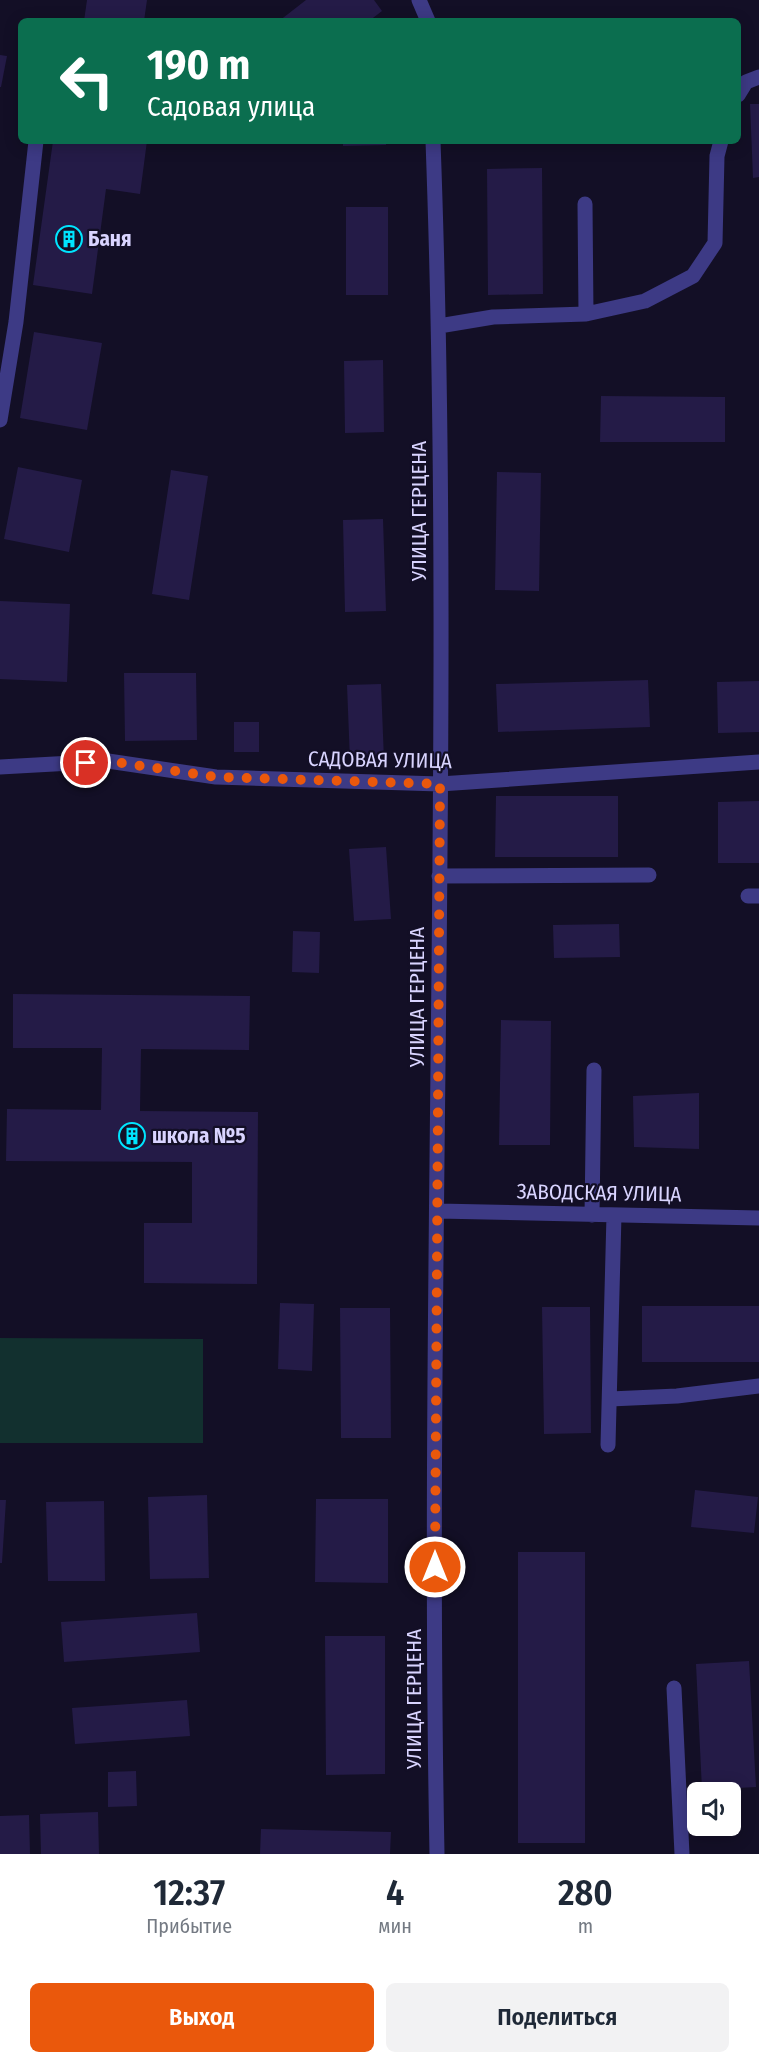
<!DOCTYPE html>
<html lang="ru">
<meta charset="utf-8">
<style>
:root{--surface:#fff;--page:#f2f2f3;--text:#1f2937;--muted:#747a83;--accent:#ea580c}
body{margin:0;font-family:"Fira Sans Condensed",sans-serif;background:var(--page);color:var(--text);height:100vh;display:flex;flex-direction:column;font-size:22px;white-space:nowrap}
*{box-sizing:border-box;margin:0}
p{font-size:20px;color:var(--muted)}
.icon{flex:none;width:33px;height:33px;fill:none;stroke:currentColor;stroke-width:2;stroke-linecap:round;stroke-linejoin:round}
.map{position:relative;height:1854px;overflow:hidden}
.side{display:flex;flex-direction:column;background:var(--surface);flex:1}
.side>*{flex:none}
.banner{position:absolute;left:18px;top:18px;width:723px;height:126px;border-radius:9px;box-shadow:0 3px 15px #0003;background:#0b6e4f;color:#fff;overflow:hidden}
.tools{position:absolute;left:687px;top:1782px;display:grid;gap:12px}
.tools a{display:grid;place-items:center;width:54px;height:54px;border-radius:9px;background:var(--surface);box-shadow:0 3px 15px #0003;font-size:30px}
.pin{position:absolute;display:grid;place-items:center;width:51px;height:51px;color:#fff;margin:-26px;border:3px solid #fff;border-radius:50%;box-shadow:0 2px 6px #0007}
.me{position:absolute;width:66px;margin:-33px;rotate:0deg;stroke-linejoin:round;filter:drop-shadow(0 0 4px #0008)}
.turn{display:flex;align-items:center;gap:21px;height:126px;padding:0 30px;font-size:27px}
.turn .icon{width:78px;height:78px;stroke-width:2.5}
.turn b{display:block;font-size:42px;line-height:51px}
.eta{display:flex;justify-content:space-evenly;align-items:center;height:102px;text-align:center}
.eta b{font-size:36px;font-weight:600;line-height:42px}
.cta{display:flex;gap:12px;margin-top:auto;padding:12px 30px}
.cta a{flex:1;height:69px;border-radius:9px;background:var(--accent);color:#fff;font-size:24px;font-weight:600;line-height:69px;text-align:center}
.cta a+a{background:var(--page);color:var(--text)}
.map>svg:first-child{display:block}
.green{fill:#12302f}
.building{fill:#241b47}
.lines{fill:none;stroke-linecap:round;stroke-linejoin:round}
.minor{stroke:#3d3a85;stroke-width:15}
.route{stroke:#ea580c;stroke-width:10;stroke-dasharray:0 18}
.labels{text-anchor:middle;stroke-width:4.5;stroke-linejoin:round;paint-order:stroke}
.poi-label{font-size:21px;font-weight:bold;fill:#d9d4ff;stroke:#130f26;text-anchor:start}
.street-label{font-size:21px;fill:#d9d4ff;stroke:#130f26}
</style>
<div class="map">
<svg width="759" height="1854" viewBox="0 0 759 1854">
<rect width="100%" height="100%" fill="#130f26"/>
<path class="green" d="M0,1338L203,1339V1443H0Z"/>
<path class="building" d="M87,0H147L144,21H84Z
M306,0H374L382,11L369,21H279Z
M0,55L7,56L1,87H0Z
M750,104H759V177L753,178Z
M53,141H147L140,194L106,189L92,294L33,285Z
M343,141H386V145L343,146Z
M542,168L543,294L488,295L487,169Z
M346,207H388V295H346Z
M34,332L102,343L87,430L20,418Z
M383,360L384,432L345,433L344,361Z
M601,396L725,397V442H600Z
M18,467L82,480L69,552L4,539Z
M171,470L208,476L189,600L152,594Z
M497,472L541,473L539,591L495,590Z
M383,519L386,611L345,612L343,520Z
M0,601L70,604L67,682L0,679Z
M124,673H196L197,740L125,741Z
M648,680L650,727L498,732L496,684Z
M759,681V732L718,733L717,682Z
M381,684L384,760L350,761L347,685Z
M234,722H259V752H234Z
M496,796H618V857H495Z
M759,801V863H718V802Z
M386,847L391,919L354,921L349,849Z
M619,924L620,957L554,958L553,925Z
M293,931L320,932L319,973L292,972Z
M13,994L250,996L249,1050L141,1049L140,1111L258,1112L257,1284L144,1283V1223H192V1162L6,1161L7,1109L101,1110L102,1048H13Z
M501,1020L551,1021L550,1145H499Z
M699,1093V1149L634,1147L633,1096Z
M280,1303L314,1304L312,1371L278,1369Z
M642,1306H759V1362H642Z
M542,1307H590L591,1433L544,1434Z
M340,1308H390L391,1438H341Z
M695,1490L758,1497L754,1533L691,1527Z
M207,1495L209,1578L150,1579L148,1497Z
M316,1499H388V1583L315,1582Z
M0,1500H6L2,1563H0Z
M104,1501L105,1581H48L46,1502Z
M518,1552H585V1843H518Z
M197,1613L200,1652L64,1662L61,1622Z
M325,1636H385V1774L326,1775Z
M749,1661L756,1787L702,1790L696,1664Z
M187,1700L190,1736L75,1744L72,1708Z
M136,1771L137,1806L108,1807V1772Z
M98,1812L99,1854H41L40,1814Z
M29,1815L30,1854H0V1816Z
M261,1829L391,1832L390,1854H260Z"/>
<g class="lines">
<path class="minor" d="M419,0L428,21
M738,95L746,82L759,77
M433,141C454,712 426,1283 437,1854
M586,314L645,301L693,276L715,243L717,156L721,141
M439,326L493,317L586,314L585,204
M0,420L16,322L36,141
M0,767L108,761L216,777L440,784L759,762
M439,876L649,875
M748,896H759
M438,1211L759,1218
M592,1215L594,1070
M610,1399L677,1396L759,1386
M608,1445L614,1215
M674,1688L682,1854"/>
</g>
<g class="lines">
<path class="route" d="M86,763L108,761L216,777L440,784L435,1567"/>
</g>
<defs>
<symbol id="building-ring" viewBox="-11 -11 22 22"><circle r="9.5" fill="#130f26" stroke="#00e5ff" stroke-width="1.5"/><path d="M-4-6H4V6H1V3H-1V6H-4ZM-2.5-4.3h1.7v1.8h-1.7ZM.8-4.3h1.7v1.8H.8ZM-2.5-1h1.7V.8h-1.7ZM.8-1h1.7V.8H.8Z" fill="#00e5ff"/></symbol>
</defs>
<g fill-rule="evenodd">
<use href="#building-ring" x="54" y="224" width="30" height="30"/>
<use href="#building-ring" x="117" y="1121" width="30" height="30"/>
</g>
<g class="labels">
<g class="poi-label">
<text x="88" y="246">Баня</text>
<text x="152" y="1143">школа №5</text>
</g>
<g class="street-label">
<text transform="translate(419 511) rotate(-90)" y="7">УЛИЦА ГЕРЦЕНА</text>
<text transform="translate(380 760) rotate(1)" y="7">САДОВАЯ УЛИЦА</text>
<text transform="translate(417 997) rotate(-90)" y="7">УЛИЦА ГЕРЦЕНА</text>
<text transform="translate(599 1193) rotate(1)" y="7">ЗАВОДСКАЯ УЛИЦА</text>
<text transform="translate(414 1699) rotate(-90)" y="7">УЛИЦА ГЕРЦЕНА</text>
</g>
</g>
</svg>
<div class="tools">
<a><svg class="icon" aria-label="sound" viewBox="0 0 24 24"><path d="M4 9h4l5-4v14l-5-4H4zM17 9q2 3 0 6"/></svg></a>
</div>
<div class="pin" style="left:86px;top:763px;background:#d93025"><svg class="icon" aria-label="arrive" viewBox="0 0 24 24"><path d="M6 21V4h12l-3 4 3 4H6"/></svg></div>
<svg class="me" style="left:435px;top:1567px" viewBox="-20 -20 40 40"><circle r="17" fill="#ea580c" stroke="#fff" stroke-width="3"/><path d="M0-11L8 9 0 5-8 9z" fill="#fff"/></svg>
<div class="banner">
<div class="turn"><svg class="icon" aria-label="left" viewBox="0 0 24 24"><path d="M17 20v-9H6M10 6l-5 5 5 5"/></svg><div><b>190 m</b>Садовая улица</div></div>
</div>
</div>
<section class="side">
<div class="eta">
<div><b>12:37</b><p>Прибытие</p></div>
<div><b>4</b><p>мин</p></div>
<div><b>280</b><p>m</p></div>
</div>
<div class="cta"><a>Выход</a><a>Поделиться</a></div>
</section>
